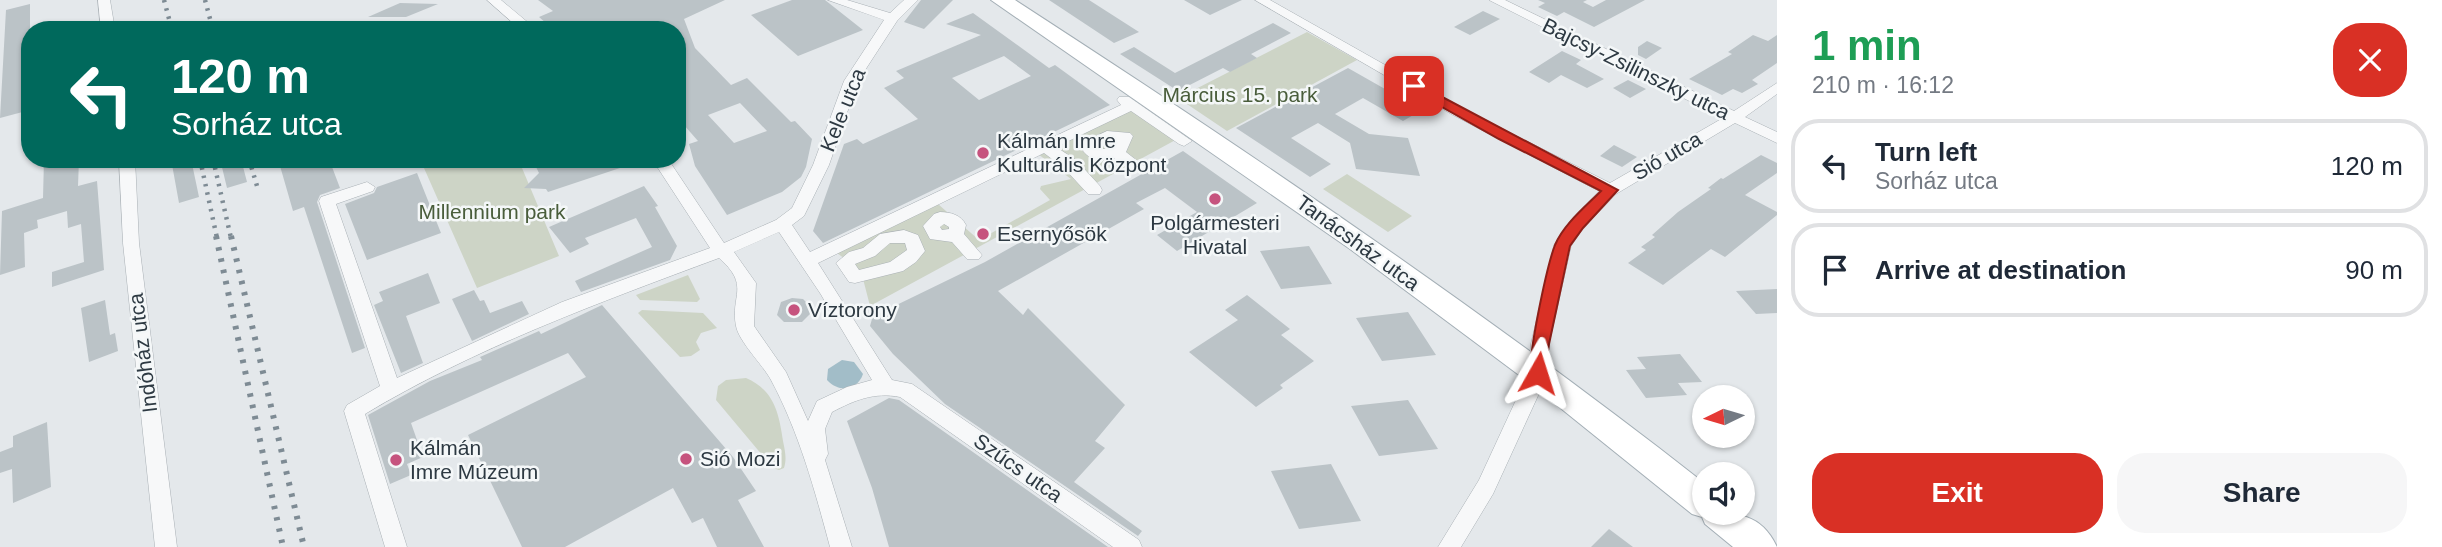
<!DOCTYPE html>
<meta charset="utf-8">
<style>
:root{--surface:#fff;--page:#f6f6f7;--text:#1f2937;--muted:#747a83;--line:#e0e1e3;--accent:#d93025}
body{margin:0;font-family:Arial,sans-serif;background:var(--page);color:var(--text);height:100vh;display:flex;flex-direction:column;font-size:26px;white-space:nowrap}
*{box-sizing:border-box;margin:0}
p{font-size:23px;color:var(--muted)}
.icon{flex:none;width:38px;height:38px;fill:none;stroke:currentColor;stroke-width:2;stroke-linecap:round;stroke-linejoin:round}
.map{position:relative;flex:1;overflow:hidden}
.panel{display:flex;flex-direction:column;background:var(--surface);width:665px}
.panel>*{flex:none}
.banner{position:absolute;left:21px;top:21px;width:665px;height:147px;border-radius:28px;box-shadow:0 2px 5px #0004;background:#00695c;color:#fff;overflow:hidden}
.needle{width:46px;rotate:265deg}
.controls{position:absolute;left:1692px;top:385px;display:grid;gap:14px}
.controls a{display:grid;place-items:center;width:63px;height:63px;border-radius:50%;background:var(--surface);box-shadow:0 2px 5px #0004;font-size:35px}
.pin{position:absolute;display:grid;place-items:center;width:60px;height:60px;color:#fff;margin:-30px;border-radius:14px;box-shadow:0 4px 10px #0006}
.me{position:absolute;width:77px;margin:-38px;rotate:6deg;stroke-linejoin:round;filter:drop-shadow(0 0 5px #0008)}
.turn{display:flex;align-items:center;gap:24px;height:147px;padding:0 35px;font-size:32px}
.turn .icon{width:91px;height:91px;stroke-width:2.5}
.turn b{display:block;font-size:49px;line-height:60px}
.round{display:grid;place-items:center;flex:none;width:74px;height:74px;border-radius:28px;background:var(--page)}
.summary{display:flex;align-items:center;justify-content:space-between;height:119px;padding:0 35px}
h1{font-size:42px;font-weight:800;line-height:52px;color:#1e9e55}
.action{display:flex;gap:14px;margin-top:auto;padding:14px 35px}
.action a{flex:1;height:80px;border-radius:28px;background:var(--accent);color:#fff;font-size:28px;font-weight:800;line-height:80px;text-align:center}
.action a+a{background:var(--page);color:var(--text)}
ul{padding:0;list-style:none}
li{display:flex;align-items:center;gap:21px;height:94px;margin:0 14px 10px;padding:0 21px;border:4px solid var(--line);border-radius:28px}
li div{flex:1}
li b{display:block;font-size:26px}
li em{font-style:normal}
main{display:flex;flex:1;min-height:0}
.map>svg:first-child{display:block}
.green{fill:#cdd4c6}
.water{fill:#a2bdc8}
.building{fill:#bbc3c7;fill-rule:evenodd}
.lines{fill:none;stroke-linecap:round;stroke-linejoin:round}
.street-casing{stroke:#a9b0b5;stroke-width:1}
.primary-casing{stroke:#a4afb6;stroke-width:2}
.street{fill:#f7f8f9;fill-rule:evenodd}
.primary{fill:#fff;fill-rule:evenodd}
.rail-far1{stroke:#7e8b94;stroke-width:4.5;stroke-dasharray:2.5 6;stroke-linecap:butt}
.rail{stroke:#7e8b94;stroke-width:6;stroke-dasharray:3.5 8;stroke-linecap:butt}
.route{fill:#d93025;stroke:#8d1f18;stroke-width:2}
.poi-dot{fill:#c6537e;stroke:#f4f7f8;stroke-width:2.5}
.labels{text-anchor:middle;stroke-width:5;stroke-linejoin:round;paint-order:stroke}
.street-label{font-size:21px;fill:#2d3942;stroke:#f4f7f8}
.park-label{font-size:21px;fill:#495d3b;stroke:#f4f7f8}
.poi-label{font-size:21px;fill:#2d3942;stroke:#f4f7f8;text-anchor:start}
</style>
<main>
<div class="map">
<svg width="1777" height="547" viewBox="0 0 1777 547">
<rect width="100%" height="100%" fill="#e4e8eb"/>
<path class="green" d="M1307,32L1357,60L1227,131L1178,98Z
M1128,101L1181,137L870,306L861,271L837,253L930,197L979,240L1050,200L1040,189L1041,186L1071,179L1038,154Z
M420,159H548L522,168L559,256L477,288Z
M1347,174L1412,216L1388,232L1323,189Z
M688,275L700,299L697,302L640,300L636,295Z
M642,310L703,313L717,328L701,333L696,342L700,350L691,356L680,357L638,313Z
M746,378C774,390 779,413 783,441C785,451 787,459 784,468L779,470L773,468L716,400L718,386L726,380Z"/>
<path class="water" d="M842,360L854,362L863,374C857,391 839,393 827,380L828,369Z"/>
<path class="building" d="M538,0H725L684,19L695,48L731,85L747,78L791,122L795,121L812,139L806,167L801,177L782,192L727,215L695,166L689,144L698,141L677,117V30H554L539,17L553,11ZM740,103L767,131L734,143L708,115Z
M792,0H825L863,30L798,56L751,15Z
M921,0H953L924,29L904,22Z
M1049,0H1089L1139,32L1114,43Z
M1184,0H1242L1210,15Z
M1538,0H1587L1583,2L1593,7L1606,0H1645L1594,27L1564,12L1557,16L1538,7L1545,3Z
M400,3L438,4L406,17H368Z
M30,4V110L0,118L6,10Z
M1483,11L1500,19L1470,35L1454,27Z
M973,13L1049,68L1055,65L1110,105L823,243L813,231L844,144L857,139L863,144L918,119L884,88L904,78L896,71L981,35L946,24ZM1004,56L1031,76L979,100L952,78Z
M1273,23L1291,33L1251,54L1257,58L1230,72L1223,68L1178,91L1120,54L1134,47L1175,73Z
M1753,35L1768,41L1777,35V63L1752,80L1758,84L1742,93L1733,89L1722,95L1689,79L1732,54L1728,52Z
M1647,41L1662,48L1646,59L1638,55V47Z
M1562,51L1581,60L1576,64L1604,79L1587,88L1561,75L1549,83L1529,72Z
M1348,68L1422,110L1403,121L1363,98L1335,114L1369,134L1408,138L1420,176L1356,169L1350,143L1318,123L1291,138L1331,164L1310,177L1236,128Z
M1628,80L1646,89L1630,98L1613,88Z
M1614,145L1637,157L1622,167L1600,156Z
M1183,151L1257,203L1177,251L1157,235L1197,212L1165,188L1136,203L1144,209L998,291L1023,315L1028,308L1125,405L1095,441L1105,448L1074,482L1142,531L1138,536L945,404L893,354L870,326L872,319L878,314L985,262Z
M1761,155L1777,163V173L1745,195L1777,212V215L1725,257L1711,249L1663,285L1628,263L1646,250L1641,247L1655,237L1652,235L1678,212L1711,189L1708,188L1721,178L1723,179Z
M44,159H79L78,186L97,181L104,270L52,287V272L84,262L81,224L68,228L67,211L37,220L38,228L24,233L25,267L0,275L2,211L43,198Z
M171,159H191L199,197L179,203Z
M220,159H241L247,182L227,188Z
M278,159H329L340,188L320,195L317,202L365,348L352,353L304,207L293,211Z
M559,159L565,163L576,159H637L638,162L548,192L546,189L524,188L539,173L536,167Z
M417,173L441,233L367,260L345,204L374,193L377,187Z
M644,186L658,206L655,207L677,246L670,260L581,292L575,281L652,247L636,218L585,238L589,244L570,253L549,227Z
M1309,246L1332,284L1281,289L1260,251Z
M428,273L440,303L406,316L423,363L401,373L374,305L383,301L379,292Z
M1777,289V313L1756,314L1736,291Z
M474,290L480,301L484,300L490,313L522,301L529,314L472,341L452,299Z
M1247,295L1290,329L1281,335L1314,361L1280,385L1283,388L1256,407L1189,352L1238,320L1225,310Z
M792,298L803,299L810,306V314L802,322H784L777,315L781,302Z
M105,300L110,335L115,333L118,351L89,362L81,308Z
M602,305L733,457L756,491L738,500L764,547H717L703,518L692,523L673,488L565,547H522L468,435L586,377L568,353L411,423L423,457L407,464L411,475L390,484L368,415L430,381L482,360L480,357L539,331L541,334Z
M1408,312L1436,355L1382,361L1356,318Z
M1680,354L1702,382L1678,383L1687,395L1646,398L1626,370L1646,369L1637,357Z
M889,398L899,400L1108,547H889L872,488L847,421Z
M1408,400L1438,449L1379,456L1351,406Z
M47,422L51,487L13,503L12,469L0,473V452L13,447V436Z
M1331,464L1361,521L1299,529L1271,471Z
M1609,529L1633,547H1591Z"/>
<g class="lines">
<defs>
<path id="street" d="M98,0H110L115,30H101Z
M487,0H501L537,30H521Z
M828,0H847L890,13L904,0H918L897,21L858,81L829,165L804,216L792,225L810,252L1121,105L1117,100L1119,97H1129L1192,141L1184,146L1179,144L1131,111L1056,147L1076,160L1100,186L1102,190L1100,194H1088L1064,168L1044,153L818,263L892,380L912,384L1139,540L1142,547H1113L900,397C874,392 855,400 832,412L825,429L828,454L825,460L852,547H830C815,491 799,432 771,380C763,365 739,342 736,326C730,295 751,286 719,258C598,303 475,348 365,414L407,547H385L344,411L347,405L380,386L319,201L321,197L367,182L375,187L373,191L336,204L397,378L562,302L710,248L652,159H668L724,243L776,220L792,208L813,165L844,81L884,20ZM779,232L820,293L872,380L847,387L817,401L808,421L786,372L754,326L756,283L734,252Z
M1255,0H1270L1463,109L1610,183L1723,118L1489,0H1505L1734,111L1777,83V94L1745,117L1777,132V143L1735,123L1616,194L1583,228L1571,246L1549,344L1548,374L1493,494L1461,547H1438L1479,480L1528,374L1531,344L1554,245L1571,220L1599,191L1453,115Z
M1107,131L1130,133L1133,136L1126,152L1145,167L1143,171H1131L1114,158C1102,161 1092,162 1083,151L1088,140ZM1110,141L1115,143L1112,149H1099L1100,146Z
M119,159H135L139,243L177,547H155L123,243Z
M940,212C951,212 961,215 966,225L964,234L982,255L979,259H967L952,242L930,239L923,226L934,214ZM944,224L949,227V229L942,230L940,227Z
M904,230L918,235L925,251L916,262L903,271L855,283L849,282L836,263L849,252L863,248L880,234ZM890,243H905L907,250L890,262L859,270L855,264L875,256Z"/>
<path id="primary" d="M991,0H1015C1251,153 1483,310 1704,483V513C1737,513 1761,513 1777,547H1733L1705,524L1702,517L1692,514L1523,378L1350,249Z"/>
</defs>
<use href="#street" class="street-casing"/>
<use href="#primary" class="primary-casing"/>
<use href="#street" class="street"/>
<use href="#primary" class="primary"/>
<path class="rail-far1" d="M164,0L172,30
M205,0L213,30
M200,159L217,238
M213,159L231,238
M249,159L257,186"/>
<path class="rail" d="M216,236L283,547
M231,236L304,547"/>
</g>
<path class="route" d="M1414,82L1618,190L1583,228L1570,246L1549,344L1544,378H1532C1525,364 1548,263 1555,245C1564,224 1585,207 1601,191L1499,139L1410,89L1408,86Z"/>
<g class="poi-dot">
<circle cx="983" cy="153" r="7"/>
<circle cx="1215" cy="199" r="7"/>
<circle cx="983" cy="234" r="7"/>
<circle cx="794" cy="310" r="7"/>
<circle cx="686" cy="459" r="7"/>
<circle cx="396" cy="460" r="7"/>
</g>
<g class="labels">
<g class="street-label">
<text transform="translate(1636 69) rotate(26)" y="7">Bajcsy-Zsilinszky utca</text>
<text transform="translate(843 110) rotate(-68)" y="7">Kele utca</text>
<text transform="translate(1667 156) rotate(-30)" y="7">Sió utca</text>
<text transform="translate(1358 243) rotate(36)" y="7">Tanácsház utca</text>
<text transform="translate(143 353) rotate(-97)" y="7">Indóház utca</text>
<text transform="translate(1018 468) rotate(35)" y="7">Szűcs utca</text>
</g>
<g class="park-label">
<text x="1240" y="102">Március 15. park</text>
<text x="492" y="219">Millennium park</text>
</g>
<g class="poi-label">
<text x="997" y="148">Kálmán Imre<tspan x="997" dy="24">Kulturális Központ</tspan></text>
<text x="1215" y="230" text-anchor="middle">Polgármesteri<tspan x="1215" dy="24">Hivatal</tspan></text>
<text x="997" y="241">Esernyősök</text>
<text x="808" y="317">Víztorony</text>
<text x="410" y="455">Kálmán<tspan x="410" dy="24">Imre Múzeum</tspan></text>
<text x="700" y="466">Sió Mozi</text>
</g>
</g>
</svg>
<div class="controls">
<a><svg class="needle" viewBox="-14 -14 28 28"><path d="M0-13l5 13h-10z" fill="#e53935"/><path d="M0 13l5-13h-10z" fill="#747a83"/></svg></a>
<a><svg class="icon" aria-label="sound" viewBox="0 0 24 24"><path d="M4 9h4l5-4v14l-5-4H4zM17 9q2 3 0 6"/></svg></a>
</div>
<div class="pin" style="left:1414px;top:86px;background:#d93025"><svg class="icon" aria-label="arrive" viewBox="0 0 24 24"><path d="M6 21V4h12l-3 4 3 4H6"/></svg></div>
<svg class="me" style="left:1538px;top:373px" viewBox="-20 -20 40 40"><path d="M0-17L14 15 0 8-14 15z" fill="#d93025" stroke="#fff" stroke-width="4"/></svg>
<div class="banner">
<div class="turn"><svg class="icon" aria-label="left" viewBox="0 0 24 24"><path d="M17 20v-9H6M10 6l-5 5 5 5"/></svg><div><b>120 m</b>Sorház utca</div></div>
</div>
</div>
<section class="panel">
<div class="summary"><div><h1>1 min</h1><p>210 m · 16:12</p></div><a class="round" style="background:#d93025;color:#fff"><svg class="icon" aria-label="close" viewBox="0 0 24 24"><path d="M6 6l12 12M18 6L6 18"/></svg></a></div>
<ul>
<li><svg class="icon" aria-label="left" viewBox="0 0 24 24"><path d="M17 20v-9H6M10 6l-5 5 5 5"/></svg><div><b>Turn left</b><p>Sorház utca</p></div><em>120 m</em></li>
<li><svg class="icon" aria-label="arrive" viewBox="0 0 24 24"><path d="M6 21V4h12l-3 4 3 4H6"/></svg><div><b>Arrive at destination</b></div><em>90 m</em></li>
</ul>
<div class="action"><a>Exit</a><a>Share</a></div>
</section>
</main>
